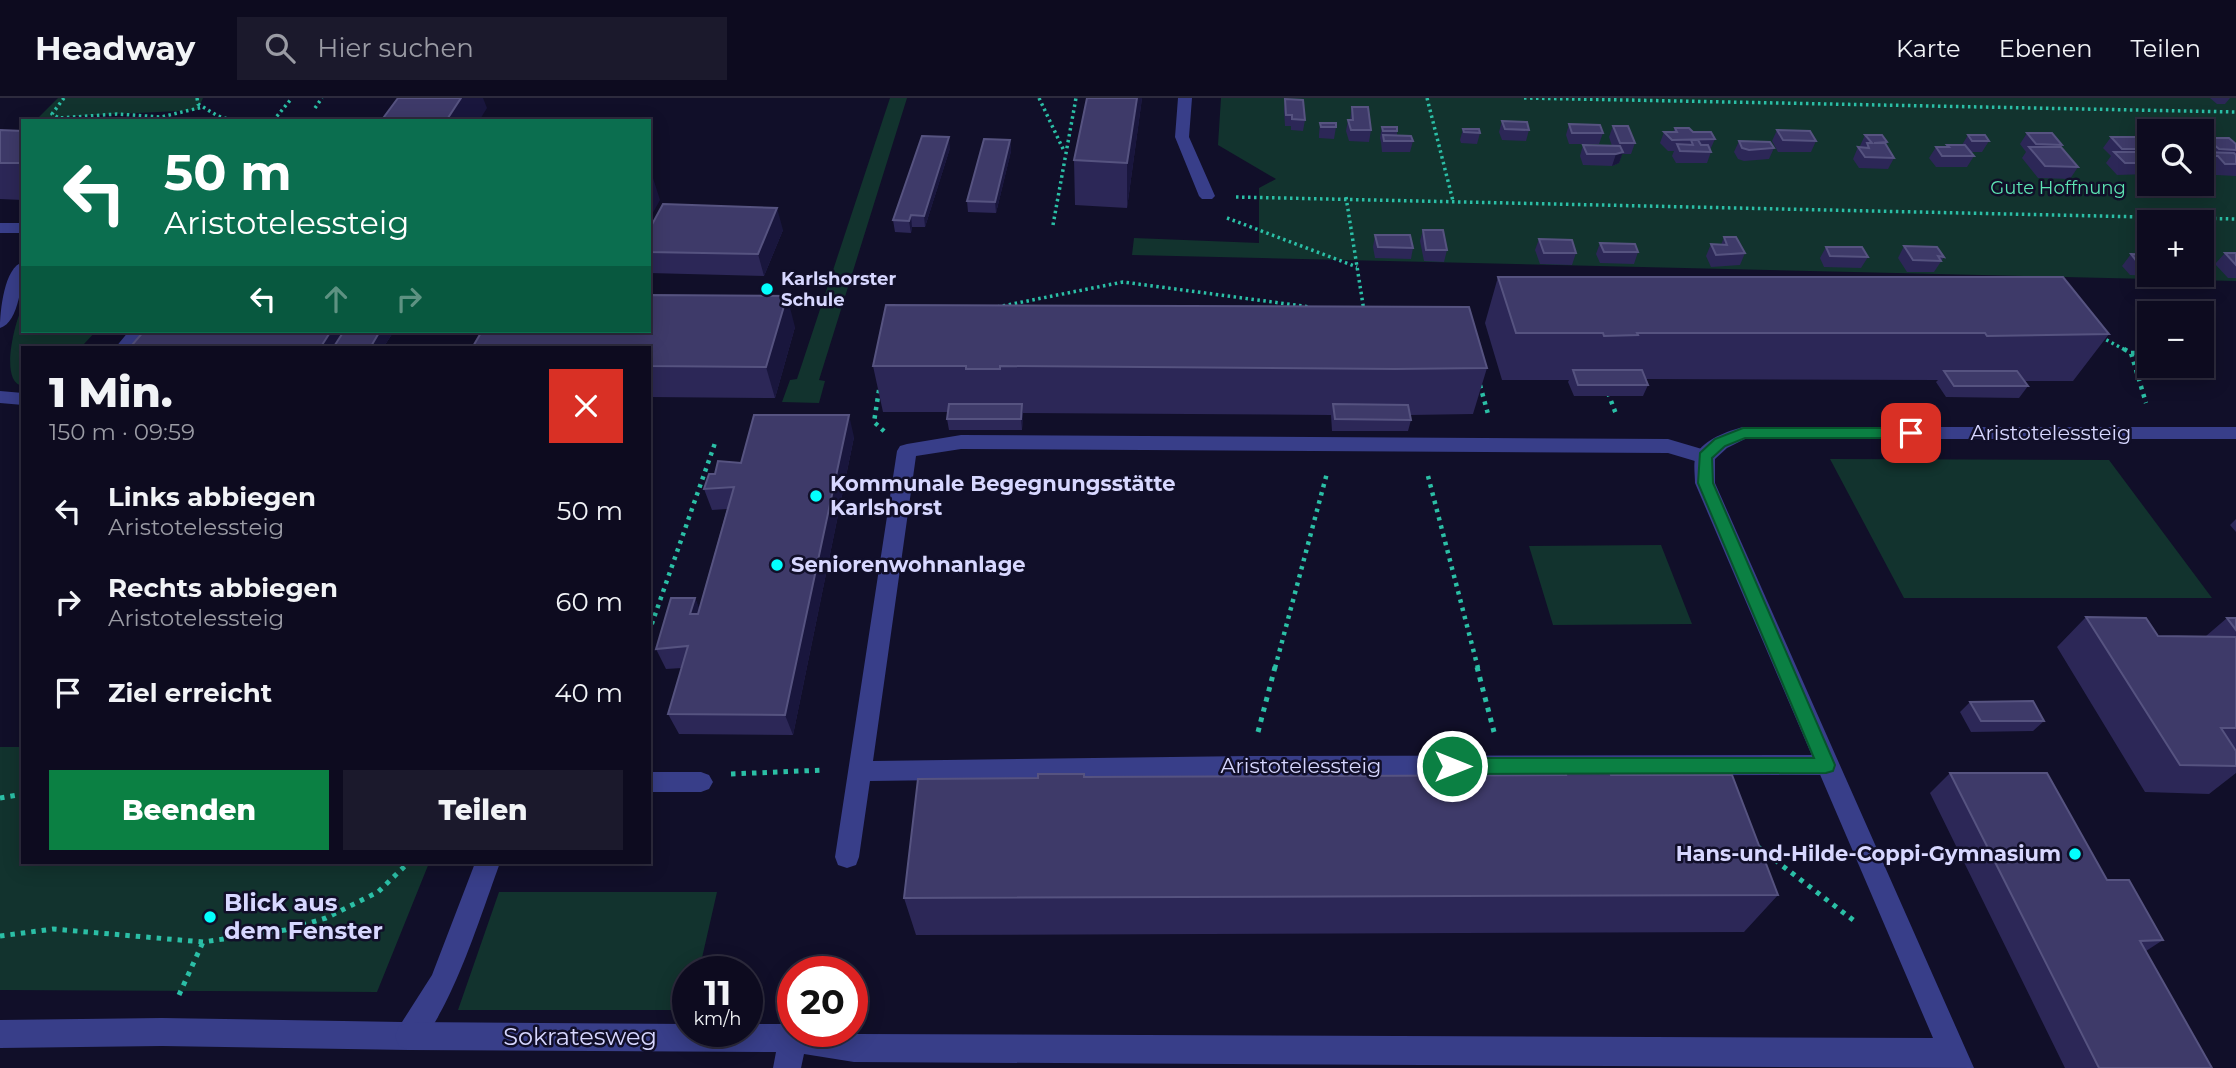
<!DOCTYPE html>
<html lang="de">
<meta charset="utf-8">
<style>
:root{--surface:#0d0b1f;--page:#1b192c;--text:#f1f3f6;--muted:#9a9ba4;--line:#2d2b3d;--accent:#0b8043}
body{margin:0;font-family:Montserrat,sans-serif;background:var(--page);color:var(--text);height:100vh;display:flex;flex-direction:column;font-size:26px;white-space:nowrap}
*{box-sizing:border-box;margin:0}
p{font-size:23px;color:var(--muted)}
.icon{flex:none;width:38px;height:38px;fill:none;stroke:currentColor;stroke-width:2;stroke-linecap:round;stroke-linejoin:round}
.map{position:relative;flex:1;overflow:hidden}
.sheet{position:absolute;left:21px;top:248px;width:630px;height:518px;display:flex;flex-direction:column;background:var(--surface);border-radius:0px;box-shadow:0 4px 18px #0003,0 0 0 2px var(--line)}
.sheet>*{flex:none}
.guide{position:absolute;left:21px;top:21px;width:630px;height:214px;border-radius:0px;box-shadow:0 4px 18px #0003,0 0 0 2px var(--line);background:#0b6e4f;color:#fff;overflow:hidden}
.buttons{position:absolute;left:2137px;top:21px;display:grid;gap:14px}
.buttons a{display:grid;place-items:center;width:77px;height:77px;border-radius:0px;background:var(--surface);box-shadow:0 4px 18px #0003,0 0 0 2px var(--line);font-size:35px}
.speed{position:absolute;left:672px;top:858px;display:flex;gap:14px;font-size:35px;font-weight:700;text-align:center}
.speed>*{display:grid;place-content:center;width:91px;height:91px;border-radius:50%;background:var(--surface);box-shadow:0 4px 18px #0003,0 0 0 2px var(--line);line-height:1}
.speed small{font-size:18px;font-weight:400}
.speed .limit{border:10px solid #d22;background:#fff;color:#111}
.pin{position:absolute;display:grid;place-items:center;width:60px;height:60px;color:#fff;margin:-30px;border-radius:14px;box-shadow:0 4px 10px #0006}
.me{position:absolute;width:77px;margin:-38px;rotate:90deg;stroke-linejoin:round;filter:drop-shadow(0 0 5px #0008)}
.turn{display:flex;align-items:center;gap:24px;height:147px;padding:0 28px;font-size:32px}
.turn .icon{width:91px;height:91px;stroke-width:2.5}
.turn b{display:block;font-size:49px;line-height:60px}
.lanes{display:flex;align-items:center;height:66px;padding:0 28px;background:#0003;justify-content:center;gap:35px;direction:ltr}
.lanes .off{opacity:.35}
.round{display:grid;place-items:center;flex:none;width:74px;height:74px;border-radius:0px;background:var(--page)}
.headline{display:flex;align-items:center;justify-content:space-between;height:119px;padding:0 28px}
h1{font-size:42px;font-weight:800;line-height:52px}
.button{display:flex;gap:14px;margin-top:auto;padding:14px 28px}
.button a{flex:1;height:80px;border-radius:0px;background:var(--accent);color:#fff;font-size:28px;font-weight:800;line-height:80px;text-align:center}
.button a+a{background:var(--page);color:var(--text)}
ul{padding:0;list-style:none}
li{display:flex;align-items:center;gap:21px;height:91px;padding:0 28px}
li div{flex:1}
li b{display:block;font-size:26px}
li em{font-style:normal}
header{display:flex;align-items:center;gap:42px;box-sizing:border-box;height:98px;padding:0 35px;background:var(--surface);border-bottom:2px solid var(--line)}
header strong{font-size:33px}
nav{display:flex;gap:38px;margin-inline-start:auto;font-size:24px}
.search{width:490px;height:63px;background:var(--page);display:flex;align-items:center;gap:18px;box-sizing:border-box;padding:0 24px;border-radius:0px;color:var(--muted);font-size:26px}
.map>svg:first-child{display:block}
.green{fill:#12332e;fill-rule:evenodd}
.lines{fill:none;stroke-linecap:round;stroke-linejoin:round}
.path-far2{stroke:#2bbfa6;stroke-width:3.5;stroke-dasharray:2.5 3.5;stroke-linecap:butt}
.path-far1{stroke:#2bbfa6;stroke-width:4.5;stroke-dasharray:3.5 5;stroke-linecap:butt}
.path{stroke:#2bbfa6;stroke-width:5;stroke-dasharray:4.5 6;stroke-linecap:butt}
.lane{fill:#383e89;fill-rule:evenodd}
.street{fill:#383e89;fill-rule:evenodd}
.wall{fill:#2c2757}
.shaded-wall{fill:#19163d}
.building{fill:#3e3a69;stroke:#565380;stroke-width:2}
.route{fill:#0b8043;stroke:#07532c;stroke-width:2}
.poi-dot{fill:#03fffe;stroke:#110f29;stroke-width:2.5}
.labels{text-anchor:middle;stroke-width:5;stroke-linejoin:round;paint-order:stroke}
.far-park-label{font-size:18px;fill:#5de5b4;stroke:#110f29}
.far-poi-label{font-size:18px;font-weight:bold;fill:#d7d7ff;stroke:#110f29;text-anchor:start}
.street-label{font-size:21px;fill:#d7d7ff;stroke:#110f29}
.poi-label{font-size:21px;font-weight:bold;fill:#d7d7ff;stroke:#110f29;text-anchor:start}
.near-poi-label{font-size:24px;font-weight:bold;fill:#d7d7ff;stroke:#110f29;text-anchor:start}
.near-street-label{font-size:24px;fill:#d7d7ff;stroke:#110f29}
</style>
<header>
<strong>Headway</strong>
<div class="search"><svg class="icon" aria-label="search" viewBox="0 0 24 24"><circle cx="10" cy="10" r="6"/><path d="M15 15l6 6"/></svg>Hier suchen</div>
<nav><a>Karte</a><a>Ebenen</a><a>Teilen</a></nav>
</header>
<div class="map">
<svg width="2236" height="970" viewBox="0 0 2236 970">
<rect width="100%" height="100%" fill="#110f29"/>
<path class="green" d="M58,0H203L198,12L38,20Z
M890,0H907L819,282L825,283L819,305L782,304L790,282L797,281Z
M1221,0H2236V183L1132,157L1134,140L1259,145V90L1276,81L1218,47ZM2149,33H2202V86H2149ZM2149,124H2202V177H2149Z
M23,207V233H96L84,246L86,250H23V288C0,285 13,229 23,207Z
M1830,361L2109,362L2212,500H1904Z
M1661,447L1692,526L1553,527L1529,448Z
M0,649H23V765H429L377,894L0,892Z
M499,794H717L699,873H688V912H458Z"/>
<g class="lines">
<path class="path-far2" d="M64,0L52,16L59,20L117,16L161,19L203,9
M197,0L198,6L218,18L235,23
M1039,0L1064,53
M1427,0L1453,103
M1524,0L2236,14
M315,10L322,0
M273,23L292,0
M1236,99L2236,121
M1346,99L1364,213
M1227,120L1357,169
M1053,127L1076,0
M997,209L1123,184L1310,209
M2101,239L2127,253"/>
<path class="path-far1" d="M2124,251L2131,255L2146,305
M2131,255H2149
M1480,287L1488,316
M879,292L874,324L885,334
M1608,295L1616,316
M1428,378L1478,570
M649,534L715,345
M1275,570L1327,375"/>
<path class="path" d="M1477,569L1494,634
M1258,634L1275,569
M731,676L824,672
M0,700L23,696
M1758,749L1857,825
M0,838L53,831L203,844L285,832L326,820L378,794L408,765
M179,897L203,844"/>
<path class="lane" d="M961,337L1668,341L1712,354L1715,359L1712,364L1705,366L1668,355L961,351L916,358L873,663L1249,658L1827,657L1835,660L1839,667L1835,674L1827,677L1249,678L870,683L859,759L856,767L847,770L838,767L835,759L897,353L900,348L907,346Z
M649,674H701L709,677L713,684L709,691L701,694H649Z
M475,765H500C485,804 445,937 409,952L162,948L0,950V922L162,920L402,924L432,877Z"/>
<path class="street" d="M1178,0H1192L1189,39L1215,98L1212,101H1202L1199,98L1175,39Z
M0,125H23V135H0Z
M23,164C23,181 19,225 0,230C0,214 4,169 23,164Z
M129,233H147L133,250H115Z
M0,293L23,295V307L0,305Z
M1743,329H2236V341H1745L1727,350L1715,361V385L1974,970L854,964L804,956L801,970H773L776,954L409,952L399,948L395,938L399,928L409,924L688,926V933H747V926H793V933H833L854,936L1933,940L1695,385C1695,377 1693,365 1696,357C1704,341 1728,333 1743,329Z"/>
</g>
<path class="wall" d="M1142,0L1127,110L1075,107L1074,62Z
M2210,0H2230L2225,6H2217Z
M1285,1L1305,22L1303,33L1291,32V28H1285L1284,12Z
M1352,9L1371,32L1369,44L1349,43L1346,33L1348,22H1350Z
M1502,23L1529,32L1526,43L1502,42L1499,34Z
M1320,25L1336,29L1334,41L1319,40V36Z
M1569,26L1603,35L1599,46H1569L1566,37Z
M1613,28L1635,45L1631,56H1622L1619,65L1612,68L1583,67L1580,58L1583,47L1612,48L1609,39Z
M1382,29L1397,33V37L1413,43L1410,54H1382L1381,44L1380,40Z
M1675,30L1715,41L1710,52L1711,54L1707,65H1676L1672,58L1674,53H1668L1660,45L1664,34H1673Z
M1463,31L1480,35L1477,46L1461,45L1460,42Z
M0,32L23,33V102L0,101Z
M1777,32L1816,43L1811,54H1778L1772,43Z
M2027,35L2062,47L2060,49L2078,69L2070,81L2038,80L2022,60L2026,54L2020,46Z
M1865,37L1887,44L1886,47L1894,60L1888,71L1859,70L1853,61L1858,49H1861L1860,48Z
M1968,37L1989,43L1982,54H1970L1974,58L1967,69H1936L1929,60L1936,49H1946L1947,47H1962Z
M2111,39L2149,47V76L2117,77L2106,65L2111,58L2103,50Z
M2206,40L2236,46V78L2216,77L2209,70L2202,69V47Z
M1010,42L1011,53L996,115L968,114L967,103Z
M1739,43L1774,50L1769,61L1744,63L1738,61L1734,54Z
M950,50L925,129H912L911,135L895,134L893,122Z
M649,132H783L764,178L649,175Z
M1423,132L1447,152L1444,164L1424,163L1420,143Z
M1375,137L1413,150L1411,161L1375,160L1373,149Z
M1724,139L1745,155L1740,167L1711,169L1706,158L1711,146L1721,147Z
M1539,141L1576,155L1572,167L1540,166L1535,152Z
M1600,145L1638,154L1634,166L1600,165L1596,156Z
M1904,148L1944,159L1934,174H1907L1898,160Z
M1826,149L1868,159L1861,170L1824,169L1820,160Z
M2225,155H2236V180H2228L2215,166Z
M2131,156L2149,157V177H2155L2154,178L2130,177L2122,168Z
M1498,179L2109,236L2073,283H2025L2028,288L2019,300L1946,299L1936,284L1938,282L1646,281L1648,287L1643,298H1574L1568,284L1569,282H1502L1485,225Z
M795,229L775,300L649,299V250Z
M144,233H394L383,250H135L132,247Z
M873,268L1487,270L1473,316L1410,317L1411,322L1408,333H1332L1331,317L1023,315L1022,332H949L947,321L948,314H883Z
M854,339L793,637L679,636L668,616L682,570L666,571L656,551L695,500L699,511L727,411L712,412L704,391L715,376L741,365Z
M2236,421V434L2230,427Z
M2086,519L2158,538H2206L2227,520H2236V675L2209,696L2145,694L2057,549Z
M1970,604L2044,623L2033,633L1971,634L1960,614Z
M1565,674L1611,677L1778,797L1744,834L916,837L904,800L1084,679L1563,677Z
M1950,675L2107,782L2163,842L2146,853L2212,970H2065L1930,695Z"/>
<path class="shaded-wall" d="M461,0H483L487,10L479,23H446Z
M1137,0H1142L1127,110V65Z
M949,39L950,50L925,129L924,118Z
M1010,42L1011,53L996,115L995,104Z
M1623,54L1619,65L1612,68L1616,56Z
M653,80L660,102L649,122V86Z
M777,110L783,132L764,178L758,156Z
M911,117L912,129L911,135L909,123Z
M787,198L795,229L775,300L766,269Z
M331,233H358L347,250H324L322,247Z
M380,233H394L383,250H370Z
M1022,306L1023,318L1022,332L1021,321Z
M849,317L854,339L793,637L785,617Z
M695,500L704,522L690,516Z"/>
<path class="building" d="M398,0H461L446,23H381Z
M1087,0H1137L1127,65L1074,62Z
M1285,1L1303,2L1305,22L1292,21V17H1286Z
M1352,9H1368L1371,32H1351L1348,22H1353Z
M1502,23L1527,24L1529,32L1505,31Z
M1320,25H1336V29H1321Z
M1569,26L1600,27L1603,35H1572Z
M1613,28H1628L1635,45H1620Z
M1382,29H1397V33H1383Z
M1675,30H1689L1693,34H1711L1715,41L1672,42L1664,34H1677Z
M1463,31H1479L1480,35L1464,34Z
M0,32L23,33V65H0Z
M1777,32L1810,33L1816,43L1783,42Z
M2027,35H2052L2062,47L2036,46Z
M1383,37L1411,38L1413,43H1384Z
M1865,37H1882L1887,44L1874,45H1885L1894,60L1865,59L1858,49L1869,50L1867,45H1872Z
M1968,37H1985L1989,43H1972Z
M922,38L949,39L924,118L911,117L909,123L893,122Z
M2111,39H2142L2149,47V51H2122Z
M2206,40H2229L2236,46V52L2219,51Z
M984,41L1010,42L995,104L967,103Z
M1691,42H1698L1701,47H1708L1711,54L1680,53L1677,46L1693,47Z
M1739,43L1770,44L1774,50L1749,52L1742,50Z
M1583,47L1620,48L1623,54L1616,56H1587Z
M1947,47H1965L1974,58H1942L1936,49H1949Z
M2029,49H2061L2078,69L2045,68Z
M2114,54H2149V65H2125Z
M2202,54L2234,55L2236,57V66H2225L2218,58H2202Z
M663,106L777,110L758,156L649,154V132Z
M1423,132H1443L1447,152H1426Z
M1375,137H1410L1413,150L1378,149Z
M1724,139H1736L1745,155L1716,157L1711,146L1727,147Z
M1539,141L1572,142L1576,155H1544Z
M1600,145L1635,146L1638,154H1604Z
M1904,148L1937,149L1944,159L1938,158L1941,163L1913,162Z
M1826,149H1862L1868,159L1830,158Z
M2225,155H2236V167Z
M2131,156L2149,157V166L2138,165Z
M1498,179H2063L2109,236L1987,238L1985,235H1637L1638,237L1604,238L1603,235H1516Z
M649,197L787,198L766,269L649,268V250H472L482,233H649Z
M886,207L1469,209L1487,270L1395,271L1000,268V271H966V268H873Z
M144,233H331L322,247H132Z
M344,233H380L370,250H333Z
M1573,272H1642L1648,287H1578Z
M1944,273H2017L2028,288H1954Z
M949,306H1022L1021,321H947Z
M1333,306L1408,307L1411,322L1335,321Z
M754,317H849L785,617L668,616L688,548L656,551L671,500H695L690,516H698L734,389L704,391L709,376H715L718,363L741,365Z
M2086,519L2146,520L2158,538L2236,539V630H2221L2236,653V668L2180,667Z
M2227,520H2236V532Z
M2033,603L2044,623H1981L1970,604Z
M1610,673L1611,677H1732L1778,797L904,800L918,681L1038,680V676H1084V679L1566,677L1565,674Z
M1950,675H2047L2107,782H2129L2163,842L2140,843L2212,970H2099Z"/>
<path class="route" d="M1743,330H1911L1918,335L1911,340H1745L1725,348L1712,360L1713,385L1835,667L1833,673L1826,675L1452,676L1446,674L1443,668L1446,663L1452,660H1814L1698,385L1700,355L1715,341Z"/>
<g class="poi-dot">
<circle cx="767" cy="191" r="7"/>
<circle cx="816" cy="398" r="7"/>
<circle cx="777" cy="467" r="7"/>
<circle cx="2075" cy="756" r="7"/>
<circle cx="210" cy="819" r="7"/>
</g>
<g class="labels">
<g class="far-park-label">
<text x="2058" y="96">Gute Hoffnung</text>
</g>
<g class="far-poi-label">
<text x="781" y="187">Karlshorster<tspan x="781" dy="21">Schule</tspan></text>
</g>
<g class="street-label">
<text x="2051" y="342">Aristotelessteig</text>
<text x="1301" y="675">Aristotelessteig</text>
</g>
<g class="poi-label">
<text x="830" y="393">Kommunale Begegnungsstätte<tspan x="830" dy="24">Karlshorst</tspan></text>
<text x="791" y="474">Seniorenwohnanlage</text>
<text x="2061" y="763" text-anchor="end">Hans-und-Hilde-Coppi-Gymnasium</text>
</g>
<g class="near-poi-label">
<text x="224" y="813">Blick aus<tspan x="224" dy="28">dem Fenster</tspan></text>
</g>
<g class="near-street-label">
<text x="580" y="947">Sokratesweg</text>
</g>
</g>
</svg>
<div class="buttons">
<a><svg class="icon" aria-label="search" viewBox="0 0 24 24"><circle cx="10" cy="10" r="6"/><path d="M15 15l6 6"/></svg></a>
<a>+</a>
<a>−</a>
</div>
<div class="speed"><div>11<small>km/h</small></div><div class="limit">20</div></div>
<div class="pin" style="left:1911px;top:335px;background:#d93025"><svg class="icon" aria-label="arrive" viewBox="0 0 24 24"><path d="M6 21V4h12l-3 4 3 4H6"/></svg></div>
<svg class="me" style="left:1452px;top:668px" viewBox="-20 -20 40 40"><circle r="17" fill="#0b8043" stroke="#fff" stroke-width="3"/><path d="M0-11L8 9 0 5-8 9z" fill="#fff"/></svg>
<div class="guide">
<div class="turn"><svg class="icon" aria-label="left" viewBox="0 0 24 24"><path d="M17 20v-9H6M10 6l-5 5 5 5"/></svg><div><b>50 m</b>Aristotelessteig</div></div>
<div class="lanes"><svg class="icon" aria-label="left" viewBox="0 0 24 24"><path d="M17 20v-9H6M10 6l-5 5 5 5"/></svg><svg class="icon off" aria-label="ahead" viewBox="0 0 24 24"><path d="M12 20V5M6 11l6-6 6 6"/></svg><svg class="icon off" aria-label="right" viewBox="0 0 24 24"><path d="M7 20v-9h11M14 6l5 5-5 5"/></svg></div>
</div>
<section class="sheet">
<div class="headline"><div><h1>1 Min.</h1><p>150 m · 09:59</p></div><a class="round" style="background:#d93025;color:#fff"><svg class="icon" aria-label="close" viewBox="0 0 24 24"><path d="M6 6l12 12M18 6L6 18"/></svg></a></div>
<ul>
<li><svg class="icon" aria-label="left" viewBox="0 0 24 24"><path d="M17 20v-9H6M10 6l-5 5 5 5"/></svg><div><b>Links abbiegen</b><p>Aristotelessteig</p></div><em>50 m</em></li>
<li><svg class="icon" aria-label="right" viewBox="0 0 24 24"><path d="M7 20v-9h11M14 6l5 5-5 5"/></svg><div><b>Rechts abbiegen</b><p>Aristotelessteig</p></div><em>60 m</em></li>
<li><svg class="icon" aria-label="arrive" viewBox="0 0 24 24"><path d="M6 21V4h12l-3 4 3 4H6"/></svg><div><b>Ziel erreicht</b></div><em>40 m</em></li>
</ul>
<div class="button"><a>Beenden</a><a>Teilen</a></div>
</section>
</div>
